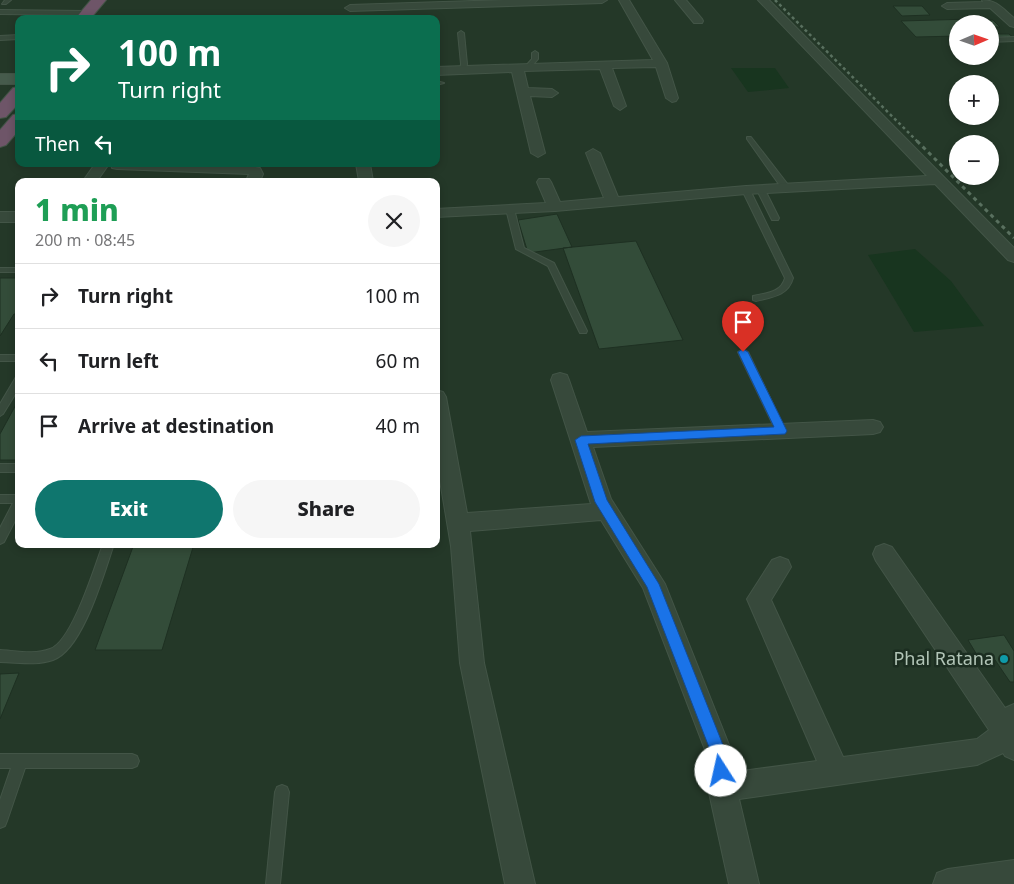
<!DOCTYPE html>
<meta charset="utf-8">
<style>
:root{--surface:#fff;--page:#f6f6f6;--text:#202124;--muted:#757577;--line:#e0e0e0;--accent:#0f766e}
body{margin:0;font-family:"Noto Sans",sans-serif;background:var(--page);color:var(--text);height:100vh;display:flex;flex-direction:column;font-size:19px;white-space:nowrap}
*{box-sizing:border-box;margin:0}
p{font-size:16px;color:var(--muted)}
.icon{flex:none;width:28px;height:28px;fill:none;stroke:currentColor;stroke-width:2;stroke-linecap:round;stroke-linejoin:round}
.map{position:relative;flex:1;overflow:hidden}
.panel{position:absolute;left:15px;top:178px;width:425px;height:370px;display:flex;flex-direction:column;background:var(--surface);border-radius:10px;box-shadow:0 2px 8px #0003}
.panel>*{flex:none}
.guide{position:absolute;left:15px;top:15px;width:425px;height:152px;border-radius:10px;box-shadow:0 2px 8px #0003;background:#0b6e4f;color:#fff;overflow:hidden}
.needle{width:32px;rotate:88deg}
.controls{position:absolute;left:949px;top:15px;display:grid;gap:10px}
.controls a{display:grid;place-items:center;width:50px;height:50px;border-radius:50%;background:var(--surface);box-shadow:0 2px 8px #0003;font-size:25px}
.pin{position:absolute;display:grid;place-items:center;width:42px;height:42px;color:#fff;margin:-51px -21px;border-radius:50% 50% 50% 0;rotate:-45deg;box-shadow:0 0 5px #0007}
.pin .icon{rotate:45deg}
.me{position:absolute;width:55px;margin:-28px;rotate:350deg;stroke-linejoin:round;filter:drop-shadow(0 0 4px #0008)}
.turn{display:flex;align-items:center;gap:18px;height:105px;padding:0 20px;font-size:22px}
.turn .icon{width:65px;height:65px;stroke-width:2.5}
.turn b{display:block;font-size:35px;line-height:42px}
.then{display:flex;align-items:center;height:48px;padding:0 20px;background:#0003;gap:10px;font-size:19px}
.round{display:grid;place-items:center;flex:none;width:52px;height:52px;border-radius:26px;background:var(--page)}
.head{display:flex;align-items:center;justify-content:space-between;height:85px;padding:0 20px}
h1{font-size:30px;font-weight:800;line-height:38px;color:#1e9e55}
.cta{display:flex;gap:10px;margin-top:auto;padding:10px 20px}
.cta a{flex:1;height:58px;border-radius:30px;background:var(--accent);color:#fff;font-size:20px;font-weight:800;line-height:58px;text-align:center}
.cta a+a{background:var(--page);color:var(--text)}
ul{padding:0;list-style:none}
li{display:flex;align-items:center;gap:15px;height:65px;padding:0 20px;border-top:1px solid var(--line)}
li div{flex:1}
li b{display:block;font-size:19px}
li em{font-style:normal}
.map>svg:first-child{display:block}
.water{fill:#18351f}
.building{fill:#334c39;stroke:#1e3022}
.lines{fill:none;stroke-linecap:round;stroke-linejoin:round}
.lane-casing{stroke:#435547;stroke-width:2}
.street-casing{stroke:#435547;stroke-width:2}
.secondary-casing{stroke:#435547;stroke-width:2}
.highway-casing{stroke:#425446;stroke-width:2}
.lane{fill:#37493b;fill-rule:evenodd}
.street{fill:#37493b;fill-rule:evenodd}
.secondary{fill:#465b4c;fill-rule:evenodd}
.highway{fill:#6e5568;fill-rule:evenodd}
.rail-far1{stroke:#59705f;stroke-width:2.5;stroke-dasharray:3 3;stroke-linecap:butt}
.rail{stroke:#59705f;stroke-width:3;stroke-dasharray:4 4;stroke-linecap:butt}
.route{fill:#1a73e8;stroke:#114b97}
.culture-dot{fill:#0f9aa8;stroke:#1c2e21;stroke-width:2}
.labels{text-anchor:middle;stroke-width:5;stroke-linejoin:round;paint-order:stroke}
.near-poi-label{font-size:18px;fill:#b2c5b7;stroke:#1c2e21;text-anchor:end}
</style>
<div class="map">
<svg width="1014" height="884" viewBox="0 0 1014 884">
<rect width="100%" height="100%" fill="#243828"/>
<path class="water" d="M731,68H775L789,88L748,92Z
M915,249L951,281L984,326L914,332L868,255Z"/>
<path class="building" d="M893,6H922L930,15L902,16Z
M972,19L978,24H958V36L916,37L901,21Z
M975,20H993L1000,27H990V24H978Z
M990,30H994L999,34H1009L1014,38L990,39Z
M557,214L572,247L528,253L518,220Z
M636,241L683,340L599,349L563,248Z
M0,278H19V314H14L0,336Z
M19,399V460H0V434Z
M134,544H194L162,650H95Z
M1004,635L1014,651V682H1010L993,657L980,660L968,640Z
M19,673L0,719V674Z"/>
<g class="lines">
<defs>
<path id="lane" d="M5,0H11L6,4H2Z
M0,10L87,11L90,13L87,15L0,14Z
M461,31L464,33L467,64L466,70L463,72L460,70L461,64L458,33Z
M19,35V39L0,40V36Z
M1014,37V41L990,42V38Z
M957,39L958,43L955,42V40Z
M535,51L538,53V59L529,69H525L524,68L532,59V53Z
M436,81L444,83L436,85Z
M747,137H751L789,186V190H783L747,139Z
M743,188L750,190L793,278C788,296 772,297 756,301L753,300V296C766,293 781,293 785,278L742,190Z
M758,188L765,190L779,218L778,220H772L757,190Z
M507,207H510L514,209L524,248L554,263L587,331L586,333H580L579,331L548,266L516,249L506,209Z
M0,268H19V272H0Z
M743,349L748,352L786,431L784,434L781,435L776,431L738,352Z
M0,355H19V361H0Z
M19,376V388L3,414L0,416V404L16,377Z
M0,464H19V472H0Z
M0,495H19V513L4,542L0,544V528L13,503H0Z
M103,544H114C104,573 83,650 53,660C36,666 17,662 0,662V650C16,651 35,655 50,649C72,642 95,566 103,544Z
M0,754H132L137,756L139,761L137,766L132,768H25L7,821L5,826L0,828V800L11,768H0Z
M282,785L287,787L289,792L280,884H266L275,792L277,787Z"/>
<path id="street" d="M505,0H607L602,3L350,11L345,8L350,5Z
M619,0H629L667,63L678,98L676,101L672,102L666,98L656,67L612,68L626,106L620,110L614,106L600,69L524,71L528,88L552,89L558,93L552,97L530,96L545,153L538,157L531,153L512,72L436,75V67L653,60Z
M675,0H686L702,19L703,21L702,23H694Z
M758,0H769L1014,248V262L1008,260L935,184L746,194L555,211L436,217V209L546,203L537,182L539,179H549L551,182L560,202L604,198L586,153L593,149L600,153L618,197L746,186L927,176Z
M982,0C997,0 1003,9 1014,18V27L1010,26L990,8L947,9L942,6L947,3L983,2Z
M95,164H109L97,181H83Z
M111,164L250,166L260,168L263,174L260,181H246L249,174L117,169L112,168Z
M356,164H370L373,181H359Z
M0,212H19V222H0Z
M560,373L567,375L569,380L587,432L873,420L880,422L883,427L880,432L873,434L593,447L611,499L665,584L733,755L735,772L817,761L747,599L772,560L780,557L788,560L791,567L771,600L843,757L977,739L989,730L876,561L873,554L876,547L884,544L892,547L1005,708L1014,704V760L1005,756L1003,753L977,765L739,799L759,884H729L708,788L707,755L643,588L601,520L470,531L484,663L535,884H505L460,663L451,546L436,457V390L443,392L446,397L467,513L591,504L551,380L553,375Z
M1014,860V884H933L937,873L948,869Z"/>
<path id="secondary" d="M0,74H19V84H0Z"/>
<path id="highway" d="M91,0H106L90,19H75Z
M19,87V103L6,117L0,118V103L13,88Z
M19,114V130L6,145L0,147V130L13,115Z"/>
</defs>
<use href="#lane" class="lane-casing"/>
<use href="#street" class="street-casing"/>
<use href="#secondary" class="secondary-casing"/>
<use href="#highway" class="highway-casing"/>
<use href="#lane" class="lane"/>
<use href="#street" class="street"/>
<use href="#secondary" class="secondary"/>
<use href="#highway" class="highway"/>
<path class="rail-far1" d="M775,0L918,142"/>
<path class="rail" d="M917,141L1014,238"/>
</g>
<path class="route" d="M743,349L748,352L787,431L785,434L588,444L607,500L659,584L727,755L729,771L726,777L721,779L715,777L712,755L647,587L595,502L575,440L581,436L774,427L738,352Z"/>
<circle class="culture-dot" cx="1004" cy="659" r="5"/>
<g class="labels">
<g class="near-poi-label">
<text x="994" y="665">Phal Ratana</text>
</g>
</g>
</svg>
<div class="controls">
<a><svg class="needle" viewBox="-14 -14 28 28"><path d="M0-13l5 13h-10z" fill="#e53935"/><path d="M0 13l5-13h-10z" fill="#757577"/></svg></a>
<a>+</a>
<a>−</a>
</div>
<div class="pin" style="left:743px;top:352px;background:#d93025"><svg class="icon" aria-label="arrive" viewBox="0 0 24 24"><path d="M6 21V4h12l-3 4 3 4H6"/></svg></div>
<svg class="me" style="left:721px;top:771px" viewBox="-20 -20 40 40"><circle r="19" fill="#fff"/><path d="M0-13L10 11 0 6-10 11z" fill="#1a73e8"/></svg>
<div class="guide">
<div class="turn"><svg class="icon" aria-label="right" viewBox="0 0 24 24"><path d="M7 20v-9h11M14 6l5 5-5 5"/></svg><div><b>100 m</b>Turn right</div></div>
<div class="then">Then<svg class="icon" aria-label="left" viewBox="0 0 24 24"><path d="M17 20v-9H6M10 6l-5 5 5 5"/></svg></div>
</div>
<section class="panel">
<div class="head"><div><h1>1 min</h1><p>200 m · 08:45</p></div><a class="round"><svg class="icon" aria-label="close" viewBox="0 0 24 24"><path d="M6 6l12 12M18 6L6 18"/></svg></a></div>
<ul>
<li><svg class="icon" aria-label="right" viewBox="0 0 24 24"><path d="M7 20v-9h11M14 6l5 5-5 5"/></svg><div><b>Turn right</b></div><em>100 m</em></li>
<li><svg class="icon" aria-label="left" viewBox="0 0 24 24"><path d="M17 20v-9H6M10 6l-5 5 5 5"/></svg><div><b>Turn left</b></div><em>60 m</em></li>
<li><svg class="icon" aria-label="arrive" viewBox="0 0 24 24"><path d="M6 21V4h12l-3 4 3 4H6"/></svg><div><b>Arrive at destination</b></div><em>40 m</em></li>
</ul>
<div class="cta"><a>Exit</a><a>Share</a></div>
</section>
</div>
